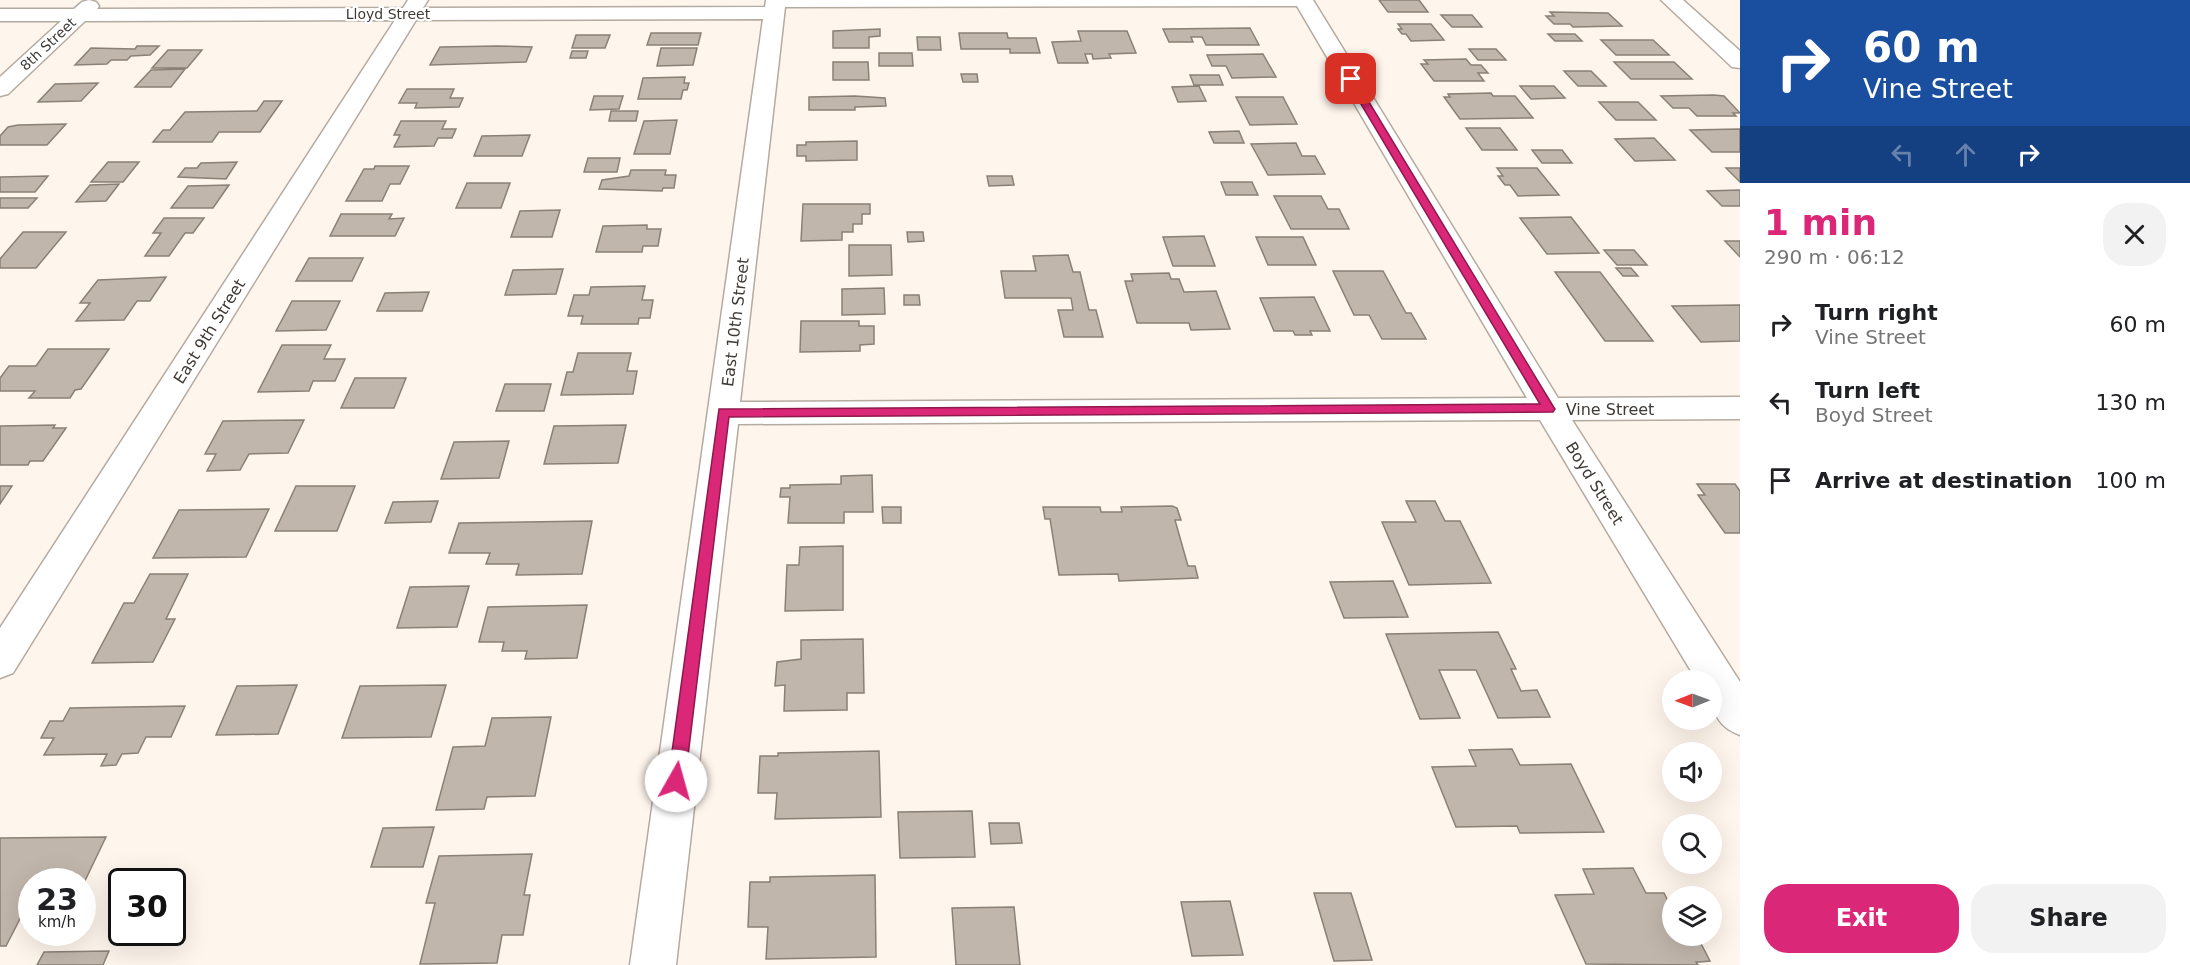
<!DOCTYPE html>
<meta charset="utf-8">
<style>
:root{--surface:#fff;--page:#f2f2f2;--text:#202124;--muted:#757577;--accent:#db2777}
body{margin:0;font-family:"DejaVu Sans",sans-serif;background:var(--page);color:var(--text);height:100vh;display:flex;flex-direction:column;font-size:22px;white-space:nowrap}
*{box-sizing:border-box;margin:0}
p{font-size:20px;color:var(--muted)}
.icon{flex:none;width:33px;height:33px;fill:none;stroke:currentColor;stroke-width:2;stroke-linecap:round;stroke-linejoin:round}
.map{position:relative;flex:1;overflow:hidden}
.panel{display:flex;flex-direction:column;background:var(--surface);width:450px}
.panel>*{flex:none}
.top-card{background:#1a4fa0;color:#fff;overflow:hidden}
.needle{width:39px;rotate:269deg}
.buttons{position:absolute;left:1662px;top:670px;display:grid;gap:12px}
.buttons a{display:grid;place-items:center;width:60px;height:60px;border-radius:50%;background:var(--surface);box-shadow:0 6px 24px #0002;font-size:30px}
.speed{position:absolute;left:18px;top:868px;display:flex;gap:12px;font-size:30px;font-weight:700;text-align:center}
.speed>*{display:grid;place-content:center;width:78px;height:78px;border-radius:50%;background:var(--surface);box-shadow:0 6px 24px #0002;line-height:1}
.speed small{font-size:15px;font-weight:400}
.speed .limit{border:3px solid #111;border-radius:9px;background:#fff;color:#111}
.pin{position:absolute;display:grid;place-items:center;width:51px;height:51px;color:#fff;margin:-26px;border-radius:12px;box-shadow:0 3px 9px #0006}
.me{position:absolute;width:66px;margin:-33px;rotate:7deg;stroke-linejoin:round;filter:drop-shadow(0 0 4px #0008)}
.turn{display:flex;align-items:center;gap:21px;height:126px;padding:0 24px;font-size:27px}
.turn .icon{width:78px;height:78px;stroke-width:2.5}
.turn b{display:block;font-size:42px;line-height:51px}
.lanes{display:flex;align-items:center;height:57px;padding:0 24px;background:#0003;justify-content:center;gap:30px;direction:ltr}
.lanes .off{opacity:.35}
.round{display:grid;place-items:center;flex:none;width:63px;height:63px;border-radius:24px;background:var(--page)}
.headline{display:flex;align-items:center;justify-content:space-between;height:102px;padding:0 24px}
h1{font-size:36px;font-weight:700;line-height:45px;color:var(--accent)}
.button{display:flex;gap:12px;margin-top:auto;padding:12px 24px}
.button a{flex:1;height:69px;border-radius:24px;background:var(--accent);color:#fff;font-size:24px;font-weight:700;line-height:69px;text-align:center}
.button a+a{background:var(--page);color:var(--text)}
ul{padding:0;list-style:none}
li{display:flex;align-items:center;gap:18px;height:78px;padding:0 24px}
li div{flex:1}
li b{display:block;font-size:22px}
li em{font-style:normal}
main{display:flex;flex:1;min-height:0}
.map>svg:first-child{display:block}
.building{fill:#c1b6ac;stroke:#8a8076;stroke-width:1.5}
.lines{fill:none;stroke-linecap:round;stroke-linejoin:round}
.minor-casing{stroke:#b5aaa0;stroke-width:3}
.minor{fill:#fff;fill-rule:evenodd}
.route{fill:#db2777;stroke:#8e194d;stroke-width:1.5}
.labels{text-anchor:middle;stroke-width:4.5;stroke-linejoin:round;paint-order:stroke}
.far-street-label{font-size:14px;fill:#3f3a36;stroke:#fff}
.street-label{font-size:16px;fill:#3f3a36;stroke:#fff}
</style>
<main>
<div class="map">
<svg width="1740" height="965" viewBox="0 0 1740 965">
<rect width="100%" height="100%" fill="#fef5ec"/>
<path class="building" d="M1379,0H1419L1428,12H1388Z
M1550,12L1608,13L1622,26L1573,27L1570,24H1554L1546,16H1554Z
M1441,15H1472L1482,27H1452Z
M1398,24H1431L1444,40L1411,41L1406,34H1402L1398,29H1402Z
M1250,28L1259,45H1206L1202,37H1191L1193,42H1169L1163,29Z
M880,29V36L869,37V48H833V31Z
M1078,31H1127L1136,53L1109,54L1111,58L1093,59L1092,54H1085L1088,63H1058L1052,42L1081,41Z
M651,33H701L698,45H647Z
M959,33H1007L1008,38H1036L1040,53H1010V49H961Z
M1548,34H1575L1582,41H1555Z
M576,35H610L605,48H572Z
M917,37H940L941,50H918Z
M1601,40H1653L1669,55H1616Z
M137,46H159L150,55L131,56L127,60H111L107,64L75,65L91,48L135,49Z
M440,47L498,46L532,47L526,62L430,65Z
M661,48H697L693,65L657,66Z
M1469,49H1496L1506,60H1478Z
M168,50H202L187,68H152Z
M572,51H588L586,58H570Z
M879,53H912L913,66H879Z
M1263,54L1276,77L1232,78L1226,66H1212L1207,55Z
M1466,59L1471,65H1481L1488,73H1478L1484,81H1434L1421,64H1428L1424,60Z
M833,62H868L869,80H833Z
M1614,62H1674L1692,79H1631Z
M185,69L171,87H135L151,70Z
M1564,71H1591L1606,86H1578Z
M961,74H977L978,82H963Z
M1190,75H1219L1223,85H1194Z
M685,77L684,83H689L687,90H683L681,99H638L643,78Z
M98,83L81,101L38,102L55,84Z
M1199,86L1206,101L1178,102L1172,87Z
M1520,86H1554L1565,98L1531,99Z
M407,89H454L450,98H463L459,107L415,108L417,103H399Z
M1491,93L1493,96H1515L1533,118L1460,119L1444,97H1450L1448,94Z
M1714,95L1724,96L1740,113H1733L1736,116H1697L1689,108H1673L1661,96Z
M594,96H623L619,109L590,110Z
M855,96L885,98L886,106L855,107V110H809V97Z
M1236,97H1283L1297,124L1250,125Z
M264,101H282L260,132H219L212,142H153L163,130H170L185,112L257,111Z
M1599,102H1638L1656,120H1616Z
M611,111H638L636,121H609Z
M677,120L670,154H634L644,121Z
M401,121H446L442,129H456L452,138H438L434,146L394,147L400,135H394Z
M66,124L47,145H0V136L8,127L18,125Z
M1466,128H1500L1517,150H1482Z
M1740,129V152H1712L1690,130Z
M1239,131L1244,143H1214L1209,132Z
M530,135L522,156H474L482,136Z
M1654,138L1675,160L1635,161L1615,139Z
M857,141V160L806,161V156H797V145H806V142Z
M1296,143L1302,156H1315L1325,174L1268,175L1251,144Z
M1532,150H1562L1572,163H1542Z
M588,158H620L617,172H584Z
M108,162H139L123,182H91Z
M237,162L226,179L178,177L185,168H197L201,163Z
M375,166H409L400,184H390L382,201H346L364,169H374Z
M1497,168H1537L1559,195L1518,196L1510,185H1505L1498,176H1503Z
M1726,168H1740V182Z
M631,170H666L665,175H676L674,188H663L662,191L599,189L602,180L629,176Z
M48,176L35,192H0V177Z
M987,176H1012L1014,185L989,186Z
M1221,182H1252L1258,195H1226Z
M467,183H510L501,208H456Z
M119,184L106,201L76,202L90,185Z
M229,185L213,208H171L188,186Z
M1740,190V206H1722L1707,191Z
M1274,196H1321L1328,209H1339L1349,229H1291Z
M0,198H37L28,208H0Z
M803,204H870V214H862V224H853V232H842V240L801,241Z
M560,210L552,237H511L520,211Z
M341,214H392L389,219L404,218L395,236H330Z
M1571,217L1599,253L1547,254L1520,218Z
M164,218H204L193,233H185L169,256H145L161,233H153Z
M647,225V229H661L658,246H643L642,252H596L603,226Z
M23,232H66L36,268H0V259Z
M907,232H923L924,241L908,242Z
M1204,236L1215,266H1173L1163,237Z
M1256,237H1303L1316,265H1268Z
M1725,241H1740V257Z
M849,245H891L892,275L849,276Z
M1604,250H1634L1647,265H1617Z
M1068,255L1073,272H1080L1089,310H1096L1103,337H1064L1058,310H1073L1071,298H1005L1001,271H1036L1033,256Z
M309,258H363L352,281H296Z
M1616,268H1631L1638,276H1623Z
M563,269L556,294L505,295L513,270Z
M1333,271H1383L1406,313H1411L1426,339H1382L1369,315H1354Z
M1555,272H1600L1653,341H1605Z
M1169,273L1171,279H1179L1184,292L1216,291L1230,329L1191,330L1189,323H1137L1125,281H1133L1131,274Z
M166,277L150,301H137L124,320L76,321L90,303H80L98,280Z
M645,286L642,300H653L650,318H639L638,324H581L583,316H568L574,295H589L591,287Z
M884,288L885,314L842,315V289Z
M429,292L422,311H377L385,293Z
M904,295H919L920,305H904Z
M1314,297L1330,331H1310L1312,335H1295L1293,331H1274L1260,298Z
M292,301H340L326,330L276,331Z
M1740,305V341L1701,342L1672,306Z
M801,321H859V326H874V344L860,345V351L800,352Z
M282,345H331L324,359H345L335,381H313L309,391L258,392Z
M48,349H109L81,389L75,390L70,398H29L35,391H0V378L9,366H36Z
M578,353H631L627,371H637L633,394L561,395L567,372H573Z
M355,378H406L394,408H341Z
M505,384H551L544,411H496Z
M304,420L288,453L249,454L240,470L207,471L216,454H205L223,421Z
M55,425L53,428H66L43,461H30L28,465H0V426Z
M626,425L618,463L544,464L554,426Z
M509,441L499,478L441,479L454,442Z
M872,475L873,512H844V523H788L790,497H780L781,488H790V485L841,484V476Z
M1697,484H1735L1740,491V533H1725L1698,495H1705Z
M0,486H12L0,504Z
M296,486H355L337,531H275Z
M438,501L431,522L385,523L393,502Z
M1406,501H1435L1445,521H1460L1491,583L1409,585L1382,522H1416Z
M1172,506L1177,508L1181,520H1175L1188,566H1195L1198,578L1119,581L1118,574L1059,575L1050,519H1045L1043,507H1100L1101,512H1122L1121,507Z
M882,507H901V523H883Z
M269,509L246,557L153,558L179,510Z
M592,521L582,574L516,575L519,564H486L490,553H449L459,523Z
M843,546V610L785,611L787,565H799L800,547Z
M150,574H188L166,619H175L153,662L92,663L124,603H134Z
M1393,581L1408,617L1344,618L1330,582Z
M469,586L457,627L397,628L410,587Z
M587,605L577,658L525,659L527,651H502L504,642H479L488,607Z
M1498,632L1516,669H1511L1521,691L1537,690L1550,717L1498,718L1476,670H1439L1460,718L1420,719L1386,634Z
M863,639L864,693H847V710L784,711L785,685L775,686L777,662L801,659V640Z
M297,685L278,734L216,735L237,686Z
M446,685L431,737L342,738L360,686Z
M185,706L171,737H146L138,753L122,754L116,765L101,766L107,754L44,755L54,738H41L50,721H63L70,708Z
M551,717L535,796L487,797L484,809L436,810L453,747L485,746L492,718Z
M1512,749L1520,765L1571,764L1604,832L1520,833L1517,826L1456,827L1432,767L1476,766L1469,750Z
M879,751L881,817L775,819L777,793H758L760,756H778V753Z
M972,811L975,857L900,858L898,812Z
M989,823H1019L1022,843L991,844Z
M434,827L423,867H371L383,828Z
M106,837L82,887V882H32V915H22L6,946H0V838Z
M532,854L524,895H530L523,935H502L497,963L420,964L435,903H426L439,856Z
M1633,868L1646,893H1664L1672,909V936H1697L1710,961L1699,962H1696L1698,965L1586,964L1555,895L1594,894L1583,869Z
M875,875L876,957L766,959L768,927H748L750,882H770V877Z
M1314,893H1351L1372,960L1334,961Z
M1230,901L1243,955L1192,956L1181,902Z
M1014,907L1020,965H956L952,908Z
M109,951L103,965H37L44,952Z"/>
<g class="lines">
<defs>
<path id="minor" d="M89,0L96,2L99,6L97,9L403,8L408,0H428L423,8L765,7L766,0H1313L1558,398L1740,397V419L1572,420L1740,682V735C1713,725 1712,707 1712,681H1697L1540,420L738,424L676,965H630L763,19L416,20L13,673L0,678V628L395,20L85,21L8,94L0,96V77L61,21H0V9H74L82,2ZM1297,6L1527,398L740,402L785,7Z
M1661,0H1683L1740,51V68L1732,67Z"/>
</defs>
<use href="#minor" class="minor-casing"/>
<use href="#minor" class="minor"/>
</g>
<path class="route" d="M1347,77L1355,79L1553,406L1555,409L1553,412L729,417L685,781L682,787L676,789L670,787L668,781L719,409L1540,404L1346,79Z"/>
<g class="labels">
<g class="far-street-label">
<text x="388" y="19">Lloyd Street</text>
<text transform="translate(48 44) rotate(-43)" y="5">8th Street</text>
</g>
<g class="street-label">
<text transform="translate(735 322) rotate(-83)" y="6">East 10th Street</text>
<text transform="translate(209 331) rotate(-58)" y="6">East 9th Street</text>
<text x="1610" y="415">Vine Street</text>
<text transform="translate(1595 483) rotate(58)" y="6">Boyd Street</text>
</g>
</g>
</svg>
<div class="buttons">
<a><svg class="needle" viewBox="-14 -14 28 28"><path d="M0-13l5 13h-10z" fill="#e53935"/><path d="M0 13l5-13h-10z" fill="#757577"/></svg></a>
<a><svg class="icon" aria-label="sound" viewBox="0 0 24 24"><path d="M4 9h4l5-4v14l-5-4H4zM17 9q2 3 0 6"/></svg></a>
<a><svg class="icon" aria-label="search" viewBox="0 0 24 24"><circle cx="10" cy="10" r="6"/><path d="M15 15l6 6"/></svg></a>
<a><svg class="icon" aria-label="layers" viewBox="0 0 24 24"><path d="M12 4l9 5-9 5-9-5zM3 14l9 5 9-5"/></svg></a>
</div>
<div class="speed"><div>23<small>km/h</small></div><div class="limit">30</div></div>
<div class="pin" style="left:1351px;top:79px;background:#d93025"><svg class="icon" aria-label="arrive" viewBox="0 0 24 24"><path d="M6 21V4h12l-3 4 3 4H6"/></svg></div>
<svg class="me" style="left:676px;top:781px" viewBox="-20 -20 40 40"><circle r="19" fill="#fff"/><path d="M0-13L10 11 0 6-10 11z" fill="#db2777"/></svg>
</div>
<section class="panel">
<div class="top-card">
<div class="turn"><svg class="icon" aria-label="right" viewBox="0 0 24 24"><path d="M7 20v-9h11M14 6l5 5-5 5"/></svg><div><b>60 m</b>Vine Street</div></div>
<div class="lanes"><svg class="icon off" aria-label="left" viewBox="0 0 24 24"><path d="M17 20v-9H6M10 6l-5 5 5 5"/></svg><svg class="icon off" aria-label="ahead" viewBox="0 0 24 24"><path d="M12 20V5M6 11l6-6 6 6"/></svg><svg class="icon" aria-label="right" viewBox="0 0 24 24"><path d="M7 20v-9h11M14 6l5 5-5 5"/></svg></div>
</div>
<div class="headline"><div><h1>1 min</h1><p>290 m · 06:12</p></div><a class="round"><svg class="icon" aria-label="close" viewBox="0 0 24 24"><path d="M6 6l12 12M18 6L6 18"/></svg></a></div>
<ul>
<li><svg class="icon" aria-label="right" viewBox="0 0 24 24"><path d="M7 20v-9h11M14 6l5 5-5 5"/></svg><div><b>Turn right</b><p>Vine Street</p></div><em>60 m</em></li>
<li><svg class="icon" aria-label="left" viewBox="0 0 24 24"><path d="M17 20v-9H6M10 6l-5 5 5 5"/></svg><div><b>Turn left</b><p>Boyd Street</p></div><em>130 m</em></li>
<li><svg class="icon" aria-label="arrive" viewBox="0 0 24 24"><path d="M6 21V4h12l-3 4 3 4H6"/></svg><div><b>Arrive at destination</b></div><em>100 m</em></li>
</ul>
<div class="button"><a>Exit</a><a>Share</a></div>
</section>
</main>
